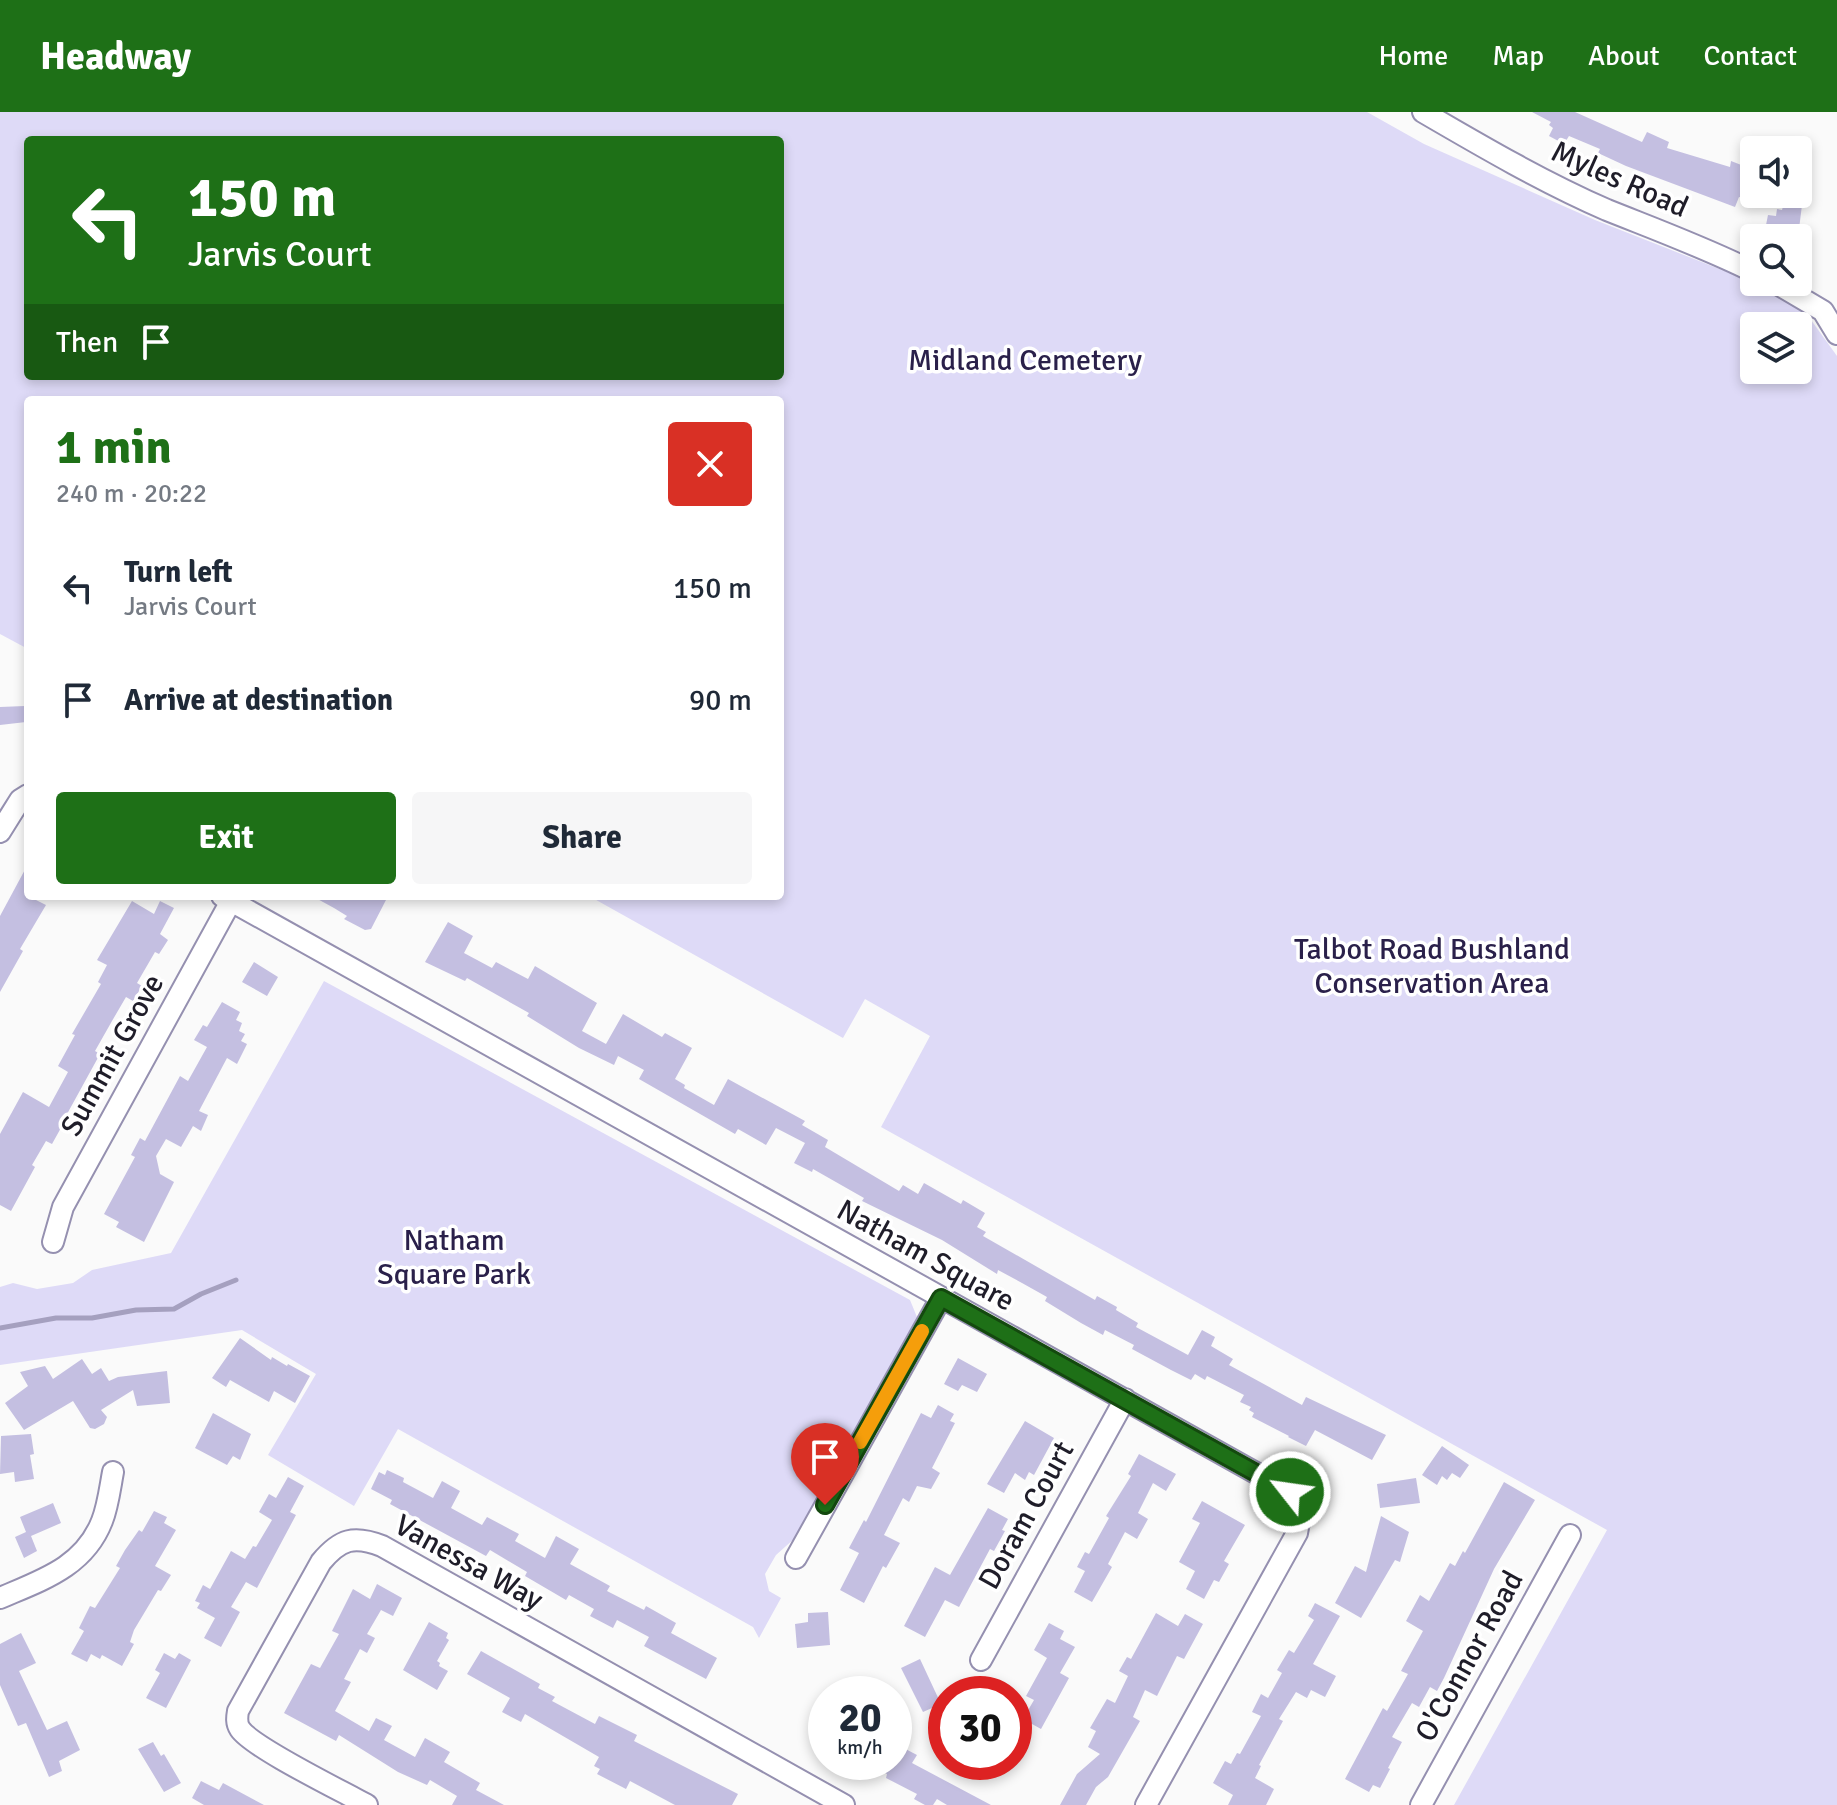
<!DOCTYPE html>
<meta charset="utf-8">
<style>
:root{--surface:#fff;--page:#f6f6f7;--text:#1f2937;--muted:#747a83;--accent:#1e7017}
body{margin:0;font-family:Signika,sans-serif;background:var(--page);color:var(--text);height:100vh;display:flex;flex-direction:column;font-size:30px;white-space:nowrap}
*{box-sizing:border-box;margin:0}
p{font-size:26px;color:var(--muted)}
.icon{flex:none;width:44px;height:44px;fill:none;stroke:currentColor;stroke-width:2;stroke-linecap:round;stroke-linejoin:round}
.map{position:relative;flex:1;overflow:hidden}
.drawer{position:absolute;left:24px;top:284px;width:760px;height:504px;display:flex;flex-direction:column;background:var(--surface);border-radius:8px;box-shadow:0 4px 12px #0003}
.drawer>*{flex:none}
.banner{position:absolute;left:24px;top:24px;width:760px;height:244px;border-radius:8px;box-shadow:0 4px 12px #0003;background:#1e7017;color:#fff;overflow:hidden}
.controls{position:absolute;left:1740px;top:24px;display:grid;gap:16px}
.controls a{display:grid;place-items:center;width:72px;height:72px;border-radius:8px;background:var(--surface);box-shadow:0 4px 12px #0003;font-size:40px}
.speed{position:absolute;left:808px;top:1564px;display:flex;gap:16px;font-size:40px;font-weight:700;text-align:center}
.speed>*{display:grid;place-content:center;width:104px;height:104px;border-radius:50%;background:var(--surface);box-shadow:0 4px 12px #0003;line-height:1}
.speed small{font-size:20px;font-weight:400}
.speed .limit{border:12px solid #d22;background:#fff;color:#111}
.pin{position:absolute;display:grid;place-items:center;width:68px;height:68px;color:#fff;margin:-82px -34px;border-radius:50% 50% 50% 0;rotate:-45deg;box-shadow:0 0 8px #0007}
.pin .icon{rotate:45deg}
.me{position:absolute;width:88px;margin:-44px;rotate:300deg;stroke-linejoin:round;filter:drop-shadow(0 0 6px #0008)}
.turn{display:flex;align-items:center;gap:28px;height:168px;padding:0 32px;font-size:36px}
.turn .icon{width:104px;height:104px;stroke-width:2.5}
.turn b{display:block;font-size:56px;line-height:68px}
.then{display:flex;align-items:center;height:76px;padding:0 32px;background:#0003;gap:16px;font-size:30px}
.round{display:grid;place-items:center;flex:none;width:84px;height:84px;border-radius:8px;background:var(--page)}
.overview{display:flex;align-items:center;justify-content:space-between;height:136px;padding:0 32px}
h1{font-size:48px;font-weight:700;line-height:60px;color:var(--accent)}
.button{display:flex;gap:16px;margin-top:auto;padding:16px 32px}
.button a{flex:1;height:92px;border-radius:8px;background:var(--accent);color:#fff;font-size:32px;font-weight:700;line-height:92px;text-align:center}
.button a+a{background:var(--page);color:var(--text)}
ul{padding:0;list-style:none}
li{display:flex;align-items:center;gap:24px;height:112px;padding:0 32px}
li div{flex:1}
li b{display:block;font-size:30px}
li em{font-style:normal}
header{display:flex;align-items:center;gap:48px;box-sizing:border-box;height:112px;padding:0 40px;background:var(--accent);color:#fff}
header strong{font-size:38px}
nav{display:flex;gap:44px;margin-inline-start:auto;font-size:28px}
.map>svg:first-child{display:block}
.green{fill:#dedaf7;fill-rule:evenodd}
.lines{fill:none;stroke-linecap:round;stroke-linejoin:round}
.stream{stroke:#a5a0bf;stroke-width:5}
.building{fill:#c4bfe1}
.minor-casing{stroke:#9590b0;stroke-width:24}
.minor{stroke:#fff;stroke-width:20}
.route-casing{stroke:#14490f;stroke-width:20}
.route{stroke:#1e7017;stroke-width:14}
.slow{stroke:#f59e0b;stroke-width:14}
.labels{text-anchor:middle;stroke-width:7;stroke-linejoin:round;paint-order:stroke}
.street-label{font-size:30px;fill:#1f1d29;stroke:#fff}
.park-label{font-size:30px;fill:#2a204a;stroke:#fff}
</style>
<header>
<strong>Headway</strong>
<nav><a>Home</a><a>Map</a><a>About</a><a>Contact</a></nav>
</header>
<div class="map">
<svg width="1837" height="1693" viewBox="0 0 1837 1693">
<rect width="100%" height="100%" fill="#fafafa"/>
<path class="green" d="M0,0H1367L1424,32L1595,108L1745,167L1806,201L1837,244V1693H1454L1607,1418L881,1015L930,924L865,887L843,926L589,784H780V288H28V537L0,522ZM28,28H780V264H28ZM1754,214H1798V258H1754Z
M324,869L910,1188L919,1210L804,1418L776,1443L765,1462L769,1479L781,1486L759,1526L753,1515L398,1317L354,1394L268,1343L316,1262L242,1218L0,1253V1175L13,1171L37,1177L73,1171L92,1158L171,1141Z"/>
<g class="lines">
<path class="stream" d="M0,1216L56,1206H92L136,1198L174,1197L201,1182L236,1168"/>
</g>
<path class="building" d="M1532,0H1575L1642,30L1647,20L1669,30L1667,36L1730,55L1731,49L1749,56L1746,65L1754,68L1748,87L1739,85L1735,95L1626,54L1598,41L1600,37L1569,24L1564,32L1549,24L1553,16L1549,13L1551,10Z
M1784,91L1802,93L1798,125L1784,123L1785,120L1765,118L1768,103L1776,104L1777,97L1782,98Z
M25,594L26,610L0,613V595Z
M28,752V784L46,793L20,837L23,839L0,880V804Z
M312,784H378L386,788L371,817L365,818L344,807L347,804L334,796Z
M132,789L154,802L160,789L174,796L160,822L168,828L159,842L155,840L137,871L142,874L133,889L126,885L112,909L95,939L100,942L61,1013L62,1014L52,1032L46,1029L32,1053L35,1055L11,1099L0,1093V1022L23,980L49,995L68,960L58,954L75,923L72,922L101,872L98,870L107,853L97,848Z
M448,810L473,824L464,841L492,856L496,850L528,867L535,854L597,891L582,919L606,932L623,902L662,925L665,921L692,936L675,967L685,973L684,976L714,993L728,967L805,1009L802,1013L828,1028L825,1035L899,1079L903,1073L918,1082L924,1071L961,1092L963,1088L985,1101L977,1115L986,1120L983,1124L1095,1188L1097,1184L1117,1195L1116,1198L1138,1211L1136,1215L1188,1243L1202,1218L1215,1225L1211,1234L1233,1247L1229,1253L1302,1293L1306,1285L1386,1323L1372,1348L1315,1318L1306,1334L1288,1325L1289,1324L1252,1305L1254,1301L1249,1298L1251,1295L1240,1290L1244,1283L1207,1264L1205,1268L1195,1262L1191,1268L1171,1258L1132,1237L1134,1233L1105,1218L1103,1223L1081,1211L1045,1189L1047,1185L1022,1171L998,1158L997,1162L942,1128L862,1089L864,1086L813,1057L812,1060L794,1051L805,1031L776,1016L766,1033L738,1017L735,1022L639,967L644,958L618,944L614,953L579,936L527,904L529,901L467,866L465,869L425,850Z
M254,850L278,865L267,884L242,870Z
M222,890L240,900L236,908L242,911L239,919L245,922L241,929L247,932L237,952L227,946L199,999L208,1003L201,1019L193,1014L181,1035L166,1027L156,1044L160,1062L174,1070L144,1130L116,1115L119,1110L104,1102L135,1045L131,1043L140,1026L145,1029L180,964L188,969L207,935L194,928L203,913L207,915Z
M240,1226L271,1248L272,1245L287,1254L288,1252L310,1264L295,1291L274,1279L269,1290L230,1268L226,1275L212,1266Z
M958,1246L987,1262L977,1280L962,1273L958,1279L944,1272Z
M82,1247L92,1262L101,1256L109,1269L118,1265L167,1259L170,1291L137,1294L133,1278L101,1298L107,1305L104,1312L95,1317L90,1316L73,1289L24,1318L5,1291L28,1274L20,1260L45,1254L53,1267Z
M938,1293L954,1302L950,1309L955,1311L932,1356L940,1361L931,1377L917,1374L909,1390L903,1386L884,1423L900,1431L886,1456L883,1454L864,1491L840,1478L859,1441L849,1436L864,1408L866,1410L921,1301L931,1306Z
M213,1301L251,1322L240,1348L233,1344L227,1353L195,1336Z
M1025,1309L1054,1326L1034,1363L1029,1360L1025,1368L1015,1361L1004,1381L987,1372Z
M31,1322L34,1342L30,1343L34,1367L15,1370L14,1360L0,1362L1,1324Z
M1442,1334L1469,1353L1460,1366L1452,1361L1447,1368L1442,1364L1437,1373L1422,1363Z
M1139,1342L1176,1362L1166,1379L1153,1371L1138,1401L1148,1407L1137,1427L1125,1420L1108,1452L1112,1455L1092,1490L1074,1480L1085,1459L1077,1455L1085,1440L1089,1442L1109,1406L1106,1404L1131,1364L1128,1362Z
M387,1358L404,1366L403,1370L433,1386L442,1369L460,1379L451,1396L482,1413L487,1405L519,1422L515,1429L545,1446L556,1424L579,1437L570,1452L610,1474L607,1479L644,1498L646,1494L676,1511L671,1521L717,1546L706,1567L644,1534L649,1525L617,1508L613,1516L590,1504L594,1497L569,1483L566,1488L525,1464L527,1460L490,1438L486,1444L390,1392L392,1388L371,1377L379,1360L385,1363Z
M288,1365L304,1374L290,1400L296,1403L257,1476L246,1470L231,1495L240,1500L221,1535L204,1526L215,1506L197,1496L200,1491L195,1489L203,1473L210,1477L231,1439L245,1447L253,1434L256,1435L272,1408L259,1400L269,1382L276,1386Z
M1416,1366L1420,1391L1380,1396L1377,1372Z
M1504,1370L1535,1388L1494,1457L1444,1566L1437,1579L1430,1575L1419,1595L1412,1591L1392,1625L1402,1630L1388,1656L1390,1657L1380,1676L1373,1673L1369,1680L1345,1667L1383,1596L1387,1599L1408,1562L1401,1559L1423,1519L1406,1509L1420,1483L1429,1489L1450,1451L1455,1454L1463,1439L1465,1441Z
M1202,1389L1245,1413L1224,1449L1229,1452L1219,1470L1214,1468L1204,1487L1186,1477L1195,1459L1179,1450L1200,1411L1192,1407Z
M53,1391L61,1411L31,1424L37,1439L24,1446L15,1425L26,1420L20,1405Z
M988,1396L1008,1407L1002,1418L1005,1419L994,1439L990,1437L959,1495L945,1488L925,1525L904,1514L935,1455L950,1463Z
M154,1399L167,1405L164,1411L176,1418L155,1454L171,1463L161,1479L158,1478L134,1518L130,1530L134,1532L122,1554L102,1543L100,1547L91,1542L87,1550L71,1542L84,1519L79,1516L90,1494L95,1496L120,1456L116,1454L125,1438L139,1418L142,1420Z
M1381,1404L1409,1420L1400,1450L1395,1448L1361,1506L1335,1491L1355,1454L1366,1460Z
M377,1472L402,1486L393,1504L381,1498L367,1522L375,1526L367,1541L360,1537L344,1567L351,1570L335,1599L369,1619L376,1606L392,1614L384,1628L415,1645L425,1626L450,1640L444,1650L480,1671L476,1678L504,1693H452L457,1684L430,1668L427,1673L398,1660L339,1623L336,1629L284,1601L311,1552L320,1556L339,1522L332,1519L353,1477L370,1487Z
M1315,1491L1340,1504L1313,1552L1336,1564L1325,1585L1311,1578L1307,1586L1296,1580L1279,1607L1283,1609L1259,1653L1261,1654L1255,1666L1274,1677L1266,1693H1228L1233,1683L1213,1671L1225,1649L1231,1652L1237,1641L1240,1642L1261,1604L1252,1600L1261,1582L1268,1586L1282,1561L1277,1558L1289,1538L1294,1541L1314,1508L1308,1504Z
M828,1500L830,1533L797,1536L795,1512L808,1510V1501Z
M1156,1501L1178,1514L1185,1502L1203,1512L1184,1547L1177,1544L1157,1584L1145,1578L1133,1605L1140,1609L1108,1665L1096,1675L1086,1693H1060L1077,1662L1100,1642L1088,1635L1096,1619L1090,1616L1107,1587L1115,1591L1128,1564L1119,1559L1127,1545L1131,1547Z
M429,1510L448,1521L446,1526L449,1528L437,1549L440,1551L439,1554L448,1559L437,1578L403,1558Z
M1049,1511L1064,1519L1060,1527L1075,1535L1060,1561L1069,1566L1041,1617L1023,1607L1034,1588L1026,1584L1047,1546L1034,1538Z
M21,1521L36,1551L19,1559L47,1618L67,1609L80,1638L59,1649L62,1659L49,1665L26,1611L18,1614L0,1573V1532Z
M481,1539L540,1572L538,1576L555,1585L552,1589L595,1612L599,1604L637,1623L634,1629L738,1682L732,1693H675L630,1669L626,1677L597,1662L600,1657L594,1654L599,1645L525,1602L521,1610L502,1600L510,1586L467,1562Z
M164,1541L175,1547L179,1541L191,1548L166,1596L146,1586L160,1561L155,1558Z
M920,1547L941,1592L923,1600L901,1556Z
M153,1630L161,1644L164,1642L181,1671L164,1680L138,1637Z
M894,1631L917,1643L912,1651L991,1693H947L937,1687L933,1693H925L914,1687L917,1682L886,1666L887,1662L864,1650H894Z
M201,1669L219,1678L223,1671L264,1693H204L192,1686Z"/>
<g class="lines">
<defs>
<path id="minor" d="M1423,0C1483,35 1543,70 1607,98C1657,118 1706,136 1754,160
M1774,170L1823,199L1837,222
M0,720L20,688L28,683
M222,784L1290,1380L1301,1399L1297,1421L1146,1693
M53,1130L63,1095L231,789
M796,1446L941,1186
M0,1486C42,1468 84,1455 102,1409C108,1394 110,1376 113,1360
M981,1548L1125,1287
M367,1693C342,1679 253,1636 240,1617C236,1611 237,1605 238,1599L321,1450C340,1427 354,1423 382,1434L844,1693
M1421,1693L1570,1423"/>
</defs>
<use href="#minor" class="minor-casing"/>
<use href="#minor" class="minor"/>
</g>
<g class="lines">
<defs>
<path id="route" d="M825,1393L941,1186L1290,1380"/>
</defs>
<use href="#route" class="route-casing"/>
<use href="#route" class="route"/>
<path class="slow" d="M860,1330L922,1219"/>
</g>
<g class="labels">
<g class="street-label">
<text transform="translate(1620 67) rotate(24)" y="10">Myles Road</text>
<text transform="translate(112 943) rotate(-61)" y="10">Summit Grove</text>
<text transform="translate(926 1143) rotate(29)" y="10">Natham Square</text>
<text transform="translate(1026 1403) rotate(-61)" y="10">Doram Court</text>
<text transform="translate(469 1450) rotate(29)" y="10">Vanessa Way</text>
<text transform="translate(1469 1544) rotate(-61)" y="10">O'Connor Road</text>
</g>
<g class="park-label">
<text x="1025" y="258">Midland Cemetery</text>
<text x="1432" y="847">Talbot Road Bushland<tspan x="1432" dy="34">Conservation Area</tspan></text>
<text x="454" y="1138">Natham<tspan x="454" dy="34">Square Park</tspan></text>
</g>
</g>
</svg>
<div class="controls">
<a><svg class="icon" aria-label="sound" viewBox="0 0 24 24"><path d="M4 9h4l5-4v14l-5-4H4zM17 9q2 3 0 6"/></svg></a>
<a><svg class="icon" aria-label="search" viewBox="0 0 24 24"><circle cx="10" cy="10" r="6"/><path d="M15 15l6 6"/></svg></a>
<a><svg class="icon" aria-label="layers" viewBox="0 0 24 24"><path d="M12 4l9 5-9 5-9-5zM3 14l9 5 9-5"/></svg></a>
</div>
<div class="speed"><div>20<small>km/h</small></div><div class="limit">30</div></div>
<div class="pin" style="left:825px;top:1393px;background:#d93025"><svg class="icon" aria-label="arrive" viewBox="0 0 24 24"><path d="M6 21V4h12l-3 4 3 4H6"/></svg></div>
<svg class="me" style="left:1290px;top:1380px" viewBox="-20 -20 40 40"><circle r="17" fill="#1e7017" stroke="#fff" stroke-width="3"/><path d="M0-11L8 9 0 5-8 9z" fill="#fff"/></svg>
<div class="banner">
<div class="turn"><svg class="icon" aria-label="left" viewBox="0 0 24 24"><path d="M17 20v-9H6M10 6l-5 5 5 5"/></svg><div><b>150 m</b>Jarvis Court</div></div>
<div class="then">Then<svg class="icon" aria-label="arrive" viewBox="0 0 24 24"><path d="M6 21V4h12l-3 4 3 4H6"/></svg></div>
</div>
<section class="drawer">
<div class="overview"><div><h1>1 min</h1><p>240 m · 20:22</p></div><a class="round" style="background:#d93025;color:#fff"><svg class="icon" aria-label="close" viewBox="0 0 24 24"><path d="M6 6l12 12M18 6L6 18"/></svg></a></div>
<ul>
<li><svg class="icon" aria-label="left" viewBox="0 0 24 24"><path d="M17 20v-9H6M10 6l-5 5 5 5"/></svg><div><b>Turn left</b><p>Jarvis Court</p></div><em>150 m</em></li>
<li><svg class="icon" aria-label="arrive" viewBox="0 0 24 24"><path d="M6 21V4h12l-3 4 3 4H6"/></svg><div><b>Arrive at destination</b></div><em>90 m</em></li>
</ul>
<div class="button"><a>Exit</a><a>Share</a></div>
</section>
</div>
